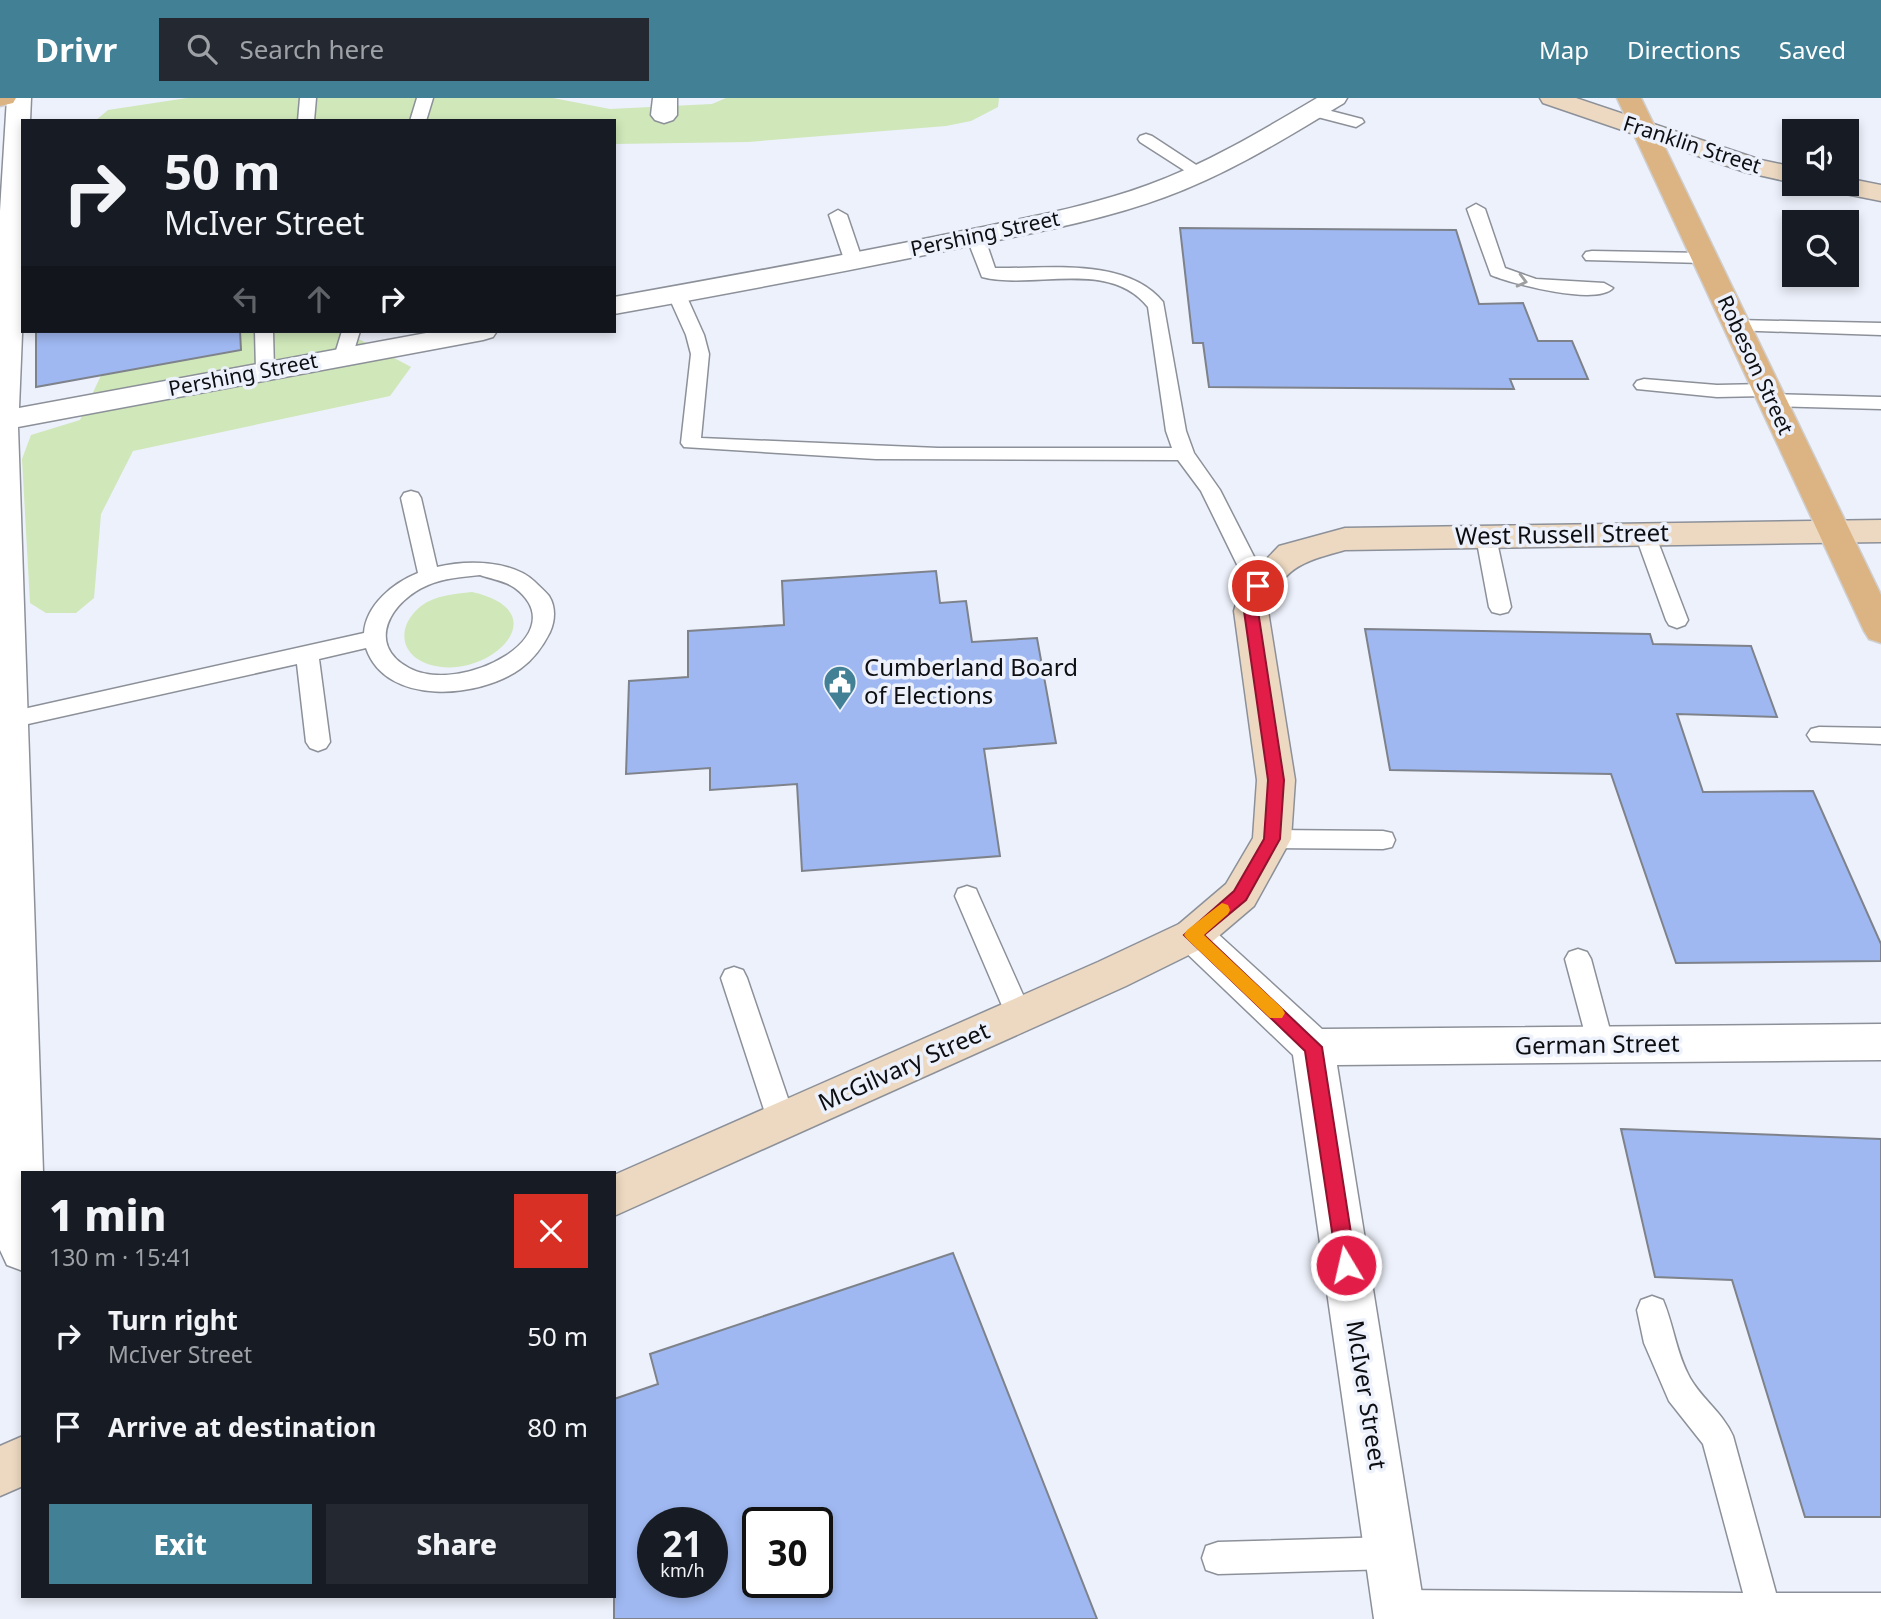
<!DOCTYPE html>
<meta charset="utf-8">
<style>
:root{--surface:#171b24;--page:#242831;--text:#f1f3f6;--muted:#9ea1a6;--accent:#428095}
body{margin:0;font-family:"Noto Sans",sans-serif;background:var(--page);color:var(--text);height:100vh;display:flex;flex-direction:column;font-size:26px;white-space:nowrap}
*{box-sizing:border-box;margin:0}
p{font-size:23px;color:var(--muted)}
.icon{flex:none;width:38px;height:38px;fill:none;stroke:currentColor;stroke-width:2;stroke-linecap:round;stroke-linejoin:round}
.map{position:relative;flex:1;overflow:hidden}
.details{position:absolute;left:21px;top:1073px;width:595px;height:427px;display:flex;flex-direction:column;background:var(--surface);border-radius:0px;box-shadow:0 4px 10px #0003}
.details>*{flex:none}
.banner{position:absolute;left:21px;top:21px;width:595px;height:214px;border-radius:0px;box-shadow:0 4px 10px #0003;background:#171b24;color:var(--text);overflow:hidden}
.buttons{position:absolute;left:1782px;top:21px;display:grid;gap:14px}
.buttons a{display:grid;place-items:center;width:77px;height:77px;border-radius:0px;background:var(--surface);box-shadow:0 4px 10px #0003;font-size:35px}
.speed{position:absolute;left:637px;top:1409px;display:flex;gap:14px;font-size:35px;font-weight:700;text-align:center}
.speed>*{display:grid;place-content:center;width:91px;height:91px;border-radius:50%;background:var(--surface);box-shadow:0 4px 10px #0003;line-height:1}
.speed small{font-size:18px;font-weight:400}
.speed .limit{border:4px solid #111;border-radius:10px;background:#fff;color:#111}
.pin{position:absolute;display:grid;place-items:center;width:60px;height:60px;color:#fff;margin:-30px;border:4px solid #fff;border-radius:50%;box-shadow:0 2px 7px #0007}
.me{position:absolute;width:77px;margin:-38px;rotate:351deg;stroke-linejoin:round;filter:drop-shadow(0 0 5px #0008)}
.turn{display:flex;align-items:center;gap:24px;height:147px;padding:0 28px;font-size:32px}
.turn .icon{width:91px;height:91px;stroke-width:2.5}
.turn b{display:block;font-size:49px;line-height:60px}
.lanes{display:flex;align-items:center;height:66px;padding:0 28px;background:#0003;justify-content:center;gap:35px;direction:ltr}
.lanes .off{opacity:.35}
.round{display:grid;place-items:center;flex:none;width:74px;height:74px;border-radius:0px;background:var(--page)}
.overview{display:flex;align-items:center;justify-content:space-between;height:119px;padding:0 28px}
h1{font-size:42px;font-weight:800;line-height:52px}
.button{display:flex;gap:14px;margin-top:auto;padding:14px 28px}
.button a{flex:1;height:80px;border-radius:0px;background:var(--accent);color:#fff;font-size:28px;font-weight:800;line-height:80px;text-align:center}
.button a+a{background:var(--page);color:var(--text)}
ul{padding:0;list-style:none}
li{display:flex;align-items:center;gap:21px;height:91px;padding:0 28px}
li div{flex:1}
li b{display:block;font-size:26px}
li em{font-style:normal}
header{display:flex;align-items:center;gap:42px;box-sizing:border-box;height:98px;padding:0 35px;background:var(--accent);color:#fff}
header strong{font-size:33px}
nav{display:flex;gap:38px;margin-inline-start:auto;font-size:24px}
.search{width:490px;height:63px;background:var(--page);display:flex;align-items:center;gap:18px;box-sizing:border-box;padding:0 24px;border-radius:0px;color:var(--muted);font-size:26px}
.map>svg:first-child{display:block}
.green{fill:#cfe7b9}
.building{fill:#9fb8f1;stroke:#7e828b;stroke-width:2;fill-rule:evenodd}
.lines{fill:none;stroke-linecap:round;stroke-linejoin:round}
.lane-casing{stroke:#8c9099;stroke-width:3}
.street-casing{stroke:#8c9099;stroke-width:3}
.secondary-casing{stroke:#8c9099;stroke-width:3}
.primary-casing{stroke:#cfcfd0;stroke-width:3}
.lane{fill:#fff;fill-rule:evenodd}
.street{fill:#fff;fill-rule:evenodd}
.secondary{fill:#edd9c1;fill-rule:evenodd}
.primary{fill:#dcb382;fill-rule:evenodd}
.oneway{stroke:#9e9fa0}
.route{fill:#e11d48;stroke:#92132f;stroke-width:2}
.slow{fill:#f59e0b}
.labels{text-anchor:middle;stroke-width:7;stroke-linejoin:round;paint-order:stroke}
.far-street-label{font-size:21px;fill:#0d0e12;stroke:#edf1fb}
.street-label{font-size:24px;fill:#0d0e12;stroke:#edf1fb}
.poi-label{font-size:24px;fill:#0d0e12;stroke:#edf1fb;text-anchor:start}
</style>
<header>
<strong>Drivr</strong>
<div class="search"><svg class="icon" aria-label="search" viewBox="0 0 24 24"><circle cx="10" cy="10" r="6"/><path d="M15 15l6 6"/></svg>Search here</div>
<nav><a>Map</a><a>Directions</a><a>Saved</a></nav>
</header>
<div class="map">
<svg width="1881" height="1521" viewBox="0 0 1881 1521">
<rect width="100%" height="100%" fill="#edf1fb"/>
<path class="green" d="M187,0H553L610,11L712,6L726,0H999L998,9L971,23L946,28L748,44L614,46V23H95L108,12Z
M122,233H344L411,269L390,298L133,353L101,416L94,500L76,515H46L30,505L22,361L31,337L80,322Z
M472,494C561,514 488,583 431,567C399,558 396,528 421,508C436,497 454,496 472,494Z"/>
<path class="building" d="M1180,130L1456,132L1479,206L1523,205L1538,243H1572L1588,281H1510L1514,291L1209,289L1203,245H1193Z
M36,233H240L241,252L36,289Z
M936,473L940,505L966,503L972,544L1037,540L1056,645L984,651L1000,758L802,773L797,686L710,692V670L626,676L629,583L688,579V533L784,527L782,483Z
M1365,531L1650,536L1653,546L1751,548L1777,619L1677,616L1703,694L1813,693L1881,846V863L1676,865L1611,676L1390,672Z
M1621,1031L1881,1041V1419H1805L1732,1182L1655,1179Z
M953,1155L1097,1521H614V1301L658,1286L650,1256ZM653,1424H712V1484H653ZM758,1424H817V1484H758Z"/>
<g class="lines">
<defs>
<path id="lane" d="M300,0H316L314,23H298Z
M417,0H433L426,23H410Z
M1312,8L1362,21L1364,24L1356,29L1306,16L1304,13L1306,10Z
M1146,36L1152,38L1207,74L1205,78H1193L1140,44L1138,41L1140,38Z
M1476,106L1485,111L1505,170L1536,181L1604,185L1613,190C1597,208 1512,186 1491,177L1467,111Z
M838,112L847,117L863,164L860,168L854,169L845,164L829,117Z
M975,133L984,138L995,170C1048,171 1126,159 1163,204L1186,333L1194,355L1220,392L1269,488L1266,493L1258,495L1250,493L1201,393L1178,362L876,361L684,349L681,345L691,256L686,237L668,197L677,192L686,197L704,237L709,256L701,340L938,350H1172L1166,333L1148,209C1109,160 1034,192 982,179L966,138Z
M1592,153L1704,155L1713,160L1704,165L1586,162L1583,158L1586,154Z
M1736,222L1881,225V237L1730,232L1727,228Z
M255,233H273L274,273L272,277L265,279L256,273Z
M342,233H360L352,259L343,265L334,259Z
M1644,281L1717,287L1766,286L1776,292L1772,296L1881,299V311L1772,308L1762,302L1765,298L1717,299L1637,291L1634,287L1637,283Z
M411,393L418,395L421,400L437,469C466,462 511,462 534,483C539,488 545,493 549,498C556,509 555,523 550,534C543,548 534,561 520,571C480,600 386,609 366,550L319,561L330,644L326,650L318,653L310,650L306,644L297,566L10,630L0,625L2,616L10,614L364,535C366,507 393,485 418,475L401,400L404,395ZM480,477C491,481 506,483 515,490C577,537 462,598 409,570C364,546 392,502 428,487C444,480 462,479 480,477Z
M1645,429L1652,431L1655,436L1688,522L1685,527L1677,530L1669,527L1666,522L1635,436L1638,431Z
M1486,432L1493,434L1496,439L1511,509L1508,514L1500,516L1492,514L1489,509L1476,439L1479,434Z
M1819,629L1881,630V646L1811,643L1807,637L1811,631Z
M1272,732L1383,733L1392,735L1395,742L1392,749L1383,751L1272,750L1263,748L1260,741L1263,734Z
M967,788L976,791L979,798L1032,917L1028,925L1019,928L1010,925L1006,917L955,798L958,791Z
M1578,851L1587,854L1591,861L1614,947L1610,955L1601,958L1592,955L1588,947L1565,861L1569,854Z
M734,869L743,872L747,880L796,1024L792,1033L782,1036L772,1033L768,1024L721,880L725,872Z
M1652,1198L1663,1202C1674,1228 1676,1255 1690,1280C1702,1301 1723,1315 1733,1338L1776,1495H1881V1521H1386L1381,1509L1386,1497L1398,1492L1743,1495L1703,1346L1669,1303L1644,1245L1637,1212L1641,1202Z
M1390,1439L1401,1444L1406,1455L1401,1466L1390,1471L1218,1476L1206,1472L1202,1460L1206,1448L1218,1444Z"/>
<path id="street" d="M7,0H31L30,23H23V212L19,310L437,233H497L493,239L483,242L18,329L43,1074H23V1173L7,1167L0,1152V113Z
M653,0H677V17L673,22L664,25L655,22L651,17Z
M1317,0H1347L1344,5C1286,40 1228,76 1165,99C1100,123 1031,135 964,149C848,173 731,195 614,216V199C731,178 847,157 963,133C1025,120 1088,109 1148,87C1208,65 1263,32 1317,0Z
M1193,821L1207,826L1322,931L1881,926V962L1337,967L1426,1521H1374L1293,957L1179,848L1173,837L1179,826Z"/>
<path id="secondary" d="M1540,0H1576L1761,62L1794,69V85L1745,74L1543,5Z
M1846,80L1881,87V103L1826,92L1822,86H1846Z
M1881,422V444L1345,452C1305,463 1280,469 1268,513L1295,682L1291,741L1254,808L1207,848L1126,888L614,1118V1077L1098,864L1179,826L1226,786L1253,740L1257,682L1234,513L1241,488L1279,448L1345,430Z
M23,1338V1388L0,1398V1348Z"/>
<path id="primary" d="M0,0H16L13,5L0,8Z
M1617,0H1641L1881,497V545L1869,541L1864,533Z"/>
</defs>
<use href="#lane" class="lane-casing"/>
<use href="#street" class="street-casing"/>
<use href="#secondary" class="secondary-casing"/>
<use href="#primary" class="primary-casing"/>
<use href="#lane" class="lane"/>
<use href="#street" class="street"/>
<use href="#secondary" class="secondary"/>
<use href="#primary" class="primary"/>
</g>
<defs><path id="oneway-chevron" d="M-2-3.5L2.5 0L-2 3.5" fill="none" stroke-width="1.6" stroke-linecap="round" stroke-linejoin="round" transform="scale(1.75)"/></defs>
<use class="oneway" href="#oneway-chevron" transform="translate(1522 183) rotate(14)"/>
<path class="route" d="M1258,483L1265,488L1258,513L1284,682L1280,741L1246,802L1204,837L1322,949L1356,1167L1353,1173L1346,1176L1339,1173L1337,1167L1305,953L1184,837L1234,793L1264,741L1268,682L1244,513L1251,488Z"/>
<path class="slow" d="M1222,805L1228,807L1230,812L1228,816L1204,837L1282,910L1285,915L1282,920H1270L1187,841L1184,837L1187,832Z"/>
<defs>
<symbol id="civic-pin" viewBox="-11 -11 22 30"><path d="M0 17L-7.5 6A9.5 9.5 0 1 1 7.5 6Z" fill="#428095" stroke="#edf1fb"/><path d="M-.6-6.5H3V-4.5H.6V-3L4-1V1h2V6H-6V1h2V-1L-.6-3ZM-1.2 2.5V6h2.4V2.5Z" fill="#fff"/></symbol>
</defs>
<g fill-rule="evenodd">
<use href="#civic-pin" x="821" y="565" width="38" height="52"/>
</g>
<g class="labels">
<g class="far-street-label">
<text transform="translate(1692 47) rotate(18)" y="7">Franklin Street</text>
<text transform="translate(985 136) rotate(-12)" y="7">Pershing Street</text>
<text transform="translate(1755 267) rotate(65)" y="7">Robeson Street</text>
<text transform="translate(243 277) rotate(-11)" y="7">Pershing Street</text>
</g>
<g class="street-label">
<text transform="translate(1562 437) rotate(-1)" y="8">West Russell Street</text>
<text transform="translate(1597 947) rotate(-1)" y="8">German Street</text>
<text transform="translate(904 969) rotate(-24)" y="8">McGilvary Street</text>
<text transform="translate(1366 1297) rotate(81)" y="8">McIver Street</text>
</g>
<g class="poi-label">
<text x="864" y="578">Cumberland Board<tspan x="864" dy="28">of Elections</tspan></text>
</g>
</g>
</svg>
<div class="buttons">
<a><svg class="icon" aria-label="sound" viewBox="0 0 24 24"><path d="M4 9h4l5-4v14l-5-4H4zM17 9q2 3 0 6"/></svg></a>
<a><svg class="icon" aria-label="search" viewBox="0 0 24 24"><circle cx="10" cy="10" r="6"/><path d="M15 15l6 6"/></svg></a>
</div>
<div class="speed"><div>21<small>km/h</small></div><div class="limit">30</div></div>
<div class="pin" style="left:1258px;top:488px;background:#d93025"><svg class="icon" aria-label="arrive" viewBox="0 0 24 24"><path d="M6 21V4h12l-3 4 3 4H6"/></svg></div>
<svg class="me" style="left:1346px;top:1167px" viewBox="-20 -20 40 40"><circle r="17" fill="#e11d48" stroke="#fff" stroke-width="3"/><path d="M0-11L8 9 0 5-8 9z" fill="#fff"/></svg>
<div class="banner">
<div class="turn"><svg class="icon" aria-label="right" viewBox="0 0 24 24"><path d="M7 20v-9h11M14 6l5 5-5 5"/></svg><div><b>50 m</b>McIver Street</div></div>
<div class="lanes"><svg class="icon off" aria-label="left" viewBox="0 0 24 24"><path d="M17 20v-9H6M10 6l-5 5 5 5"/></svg><svg class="icon off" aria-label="ahead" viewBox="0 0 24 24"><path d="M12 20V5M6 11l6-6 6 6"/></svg><svg class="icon" aria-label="right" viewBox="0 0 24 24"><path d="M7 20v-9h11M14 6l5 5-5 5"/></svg></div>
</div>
<section class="details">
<div class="overview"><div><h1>1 min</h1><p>130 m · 15:41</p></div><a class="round" style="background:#d93025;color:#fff"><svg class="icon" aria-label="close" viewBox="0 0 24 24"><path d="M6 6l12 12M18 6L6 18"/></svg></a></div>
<ul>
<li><svg class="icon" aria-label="right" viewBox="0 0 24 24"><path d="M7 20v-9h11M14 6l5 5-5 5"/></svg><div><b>Turn right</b><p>McIver Street</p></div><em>50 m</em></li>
<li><svg class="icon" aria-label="arrive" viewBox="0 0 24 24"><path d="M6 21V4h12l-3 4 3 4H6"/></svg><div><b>Arrive at destination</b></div><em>80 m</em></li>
</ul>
<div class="button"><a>Exit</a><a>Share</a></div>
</section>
</div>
